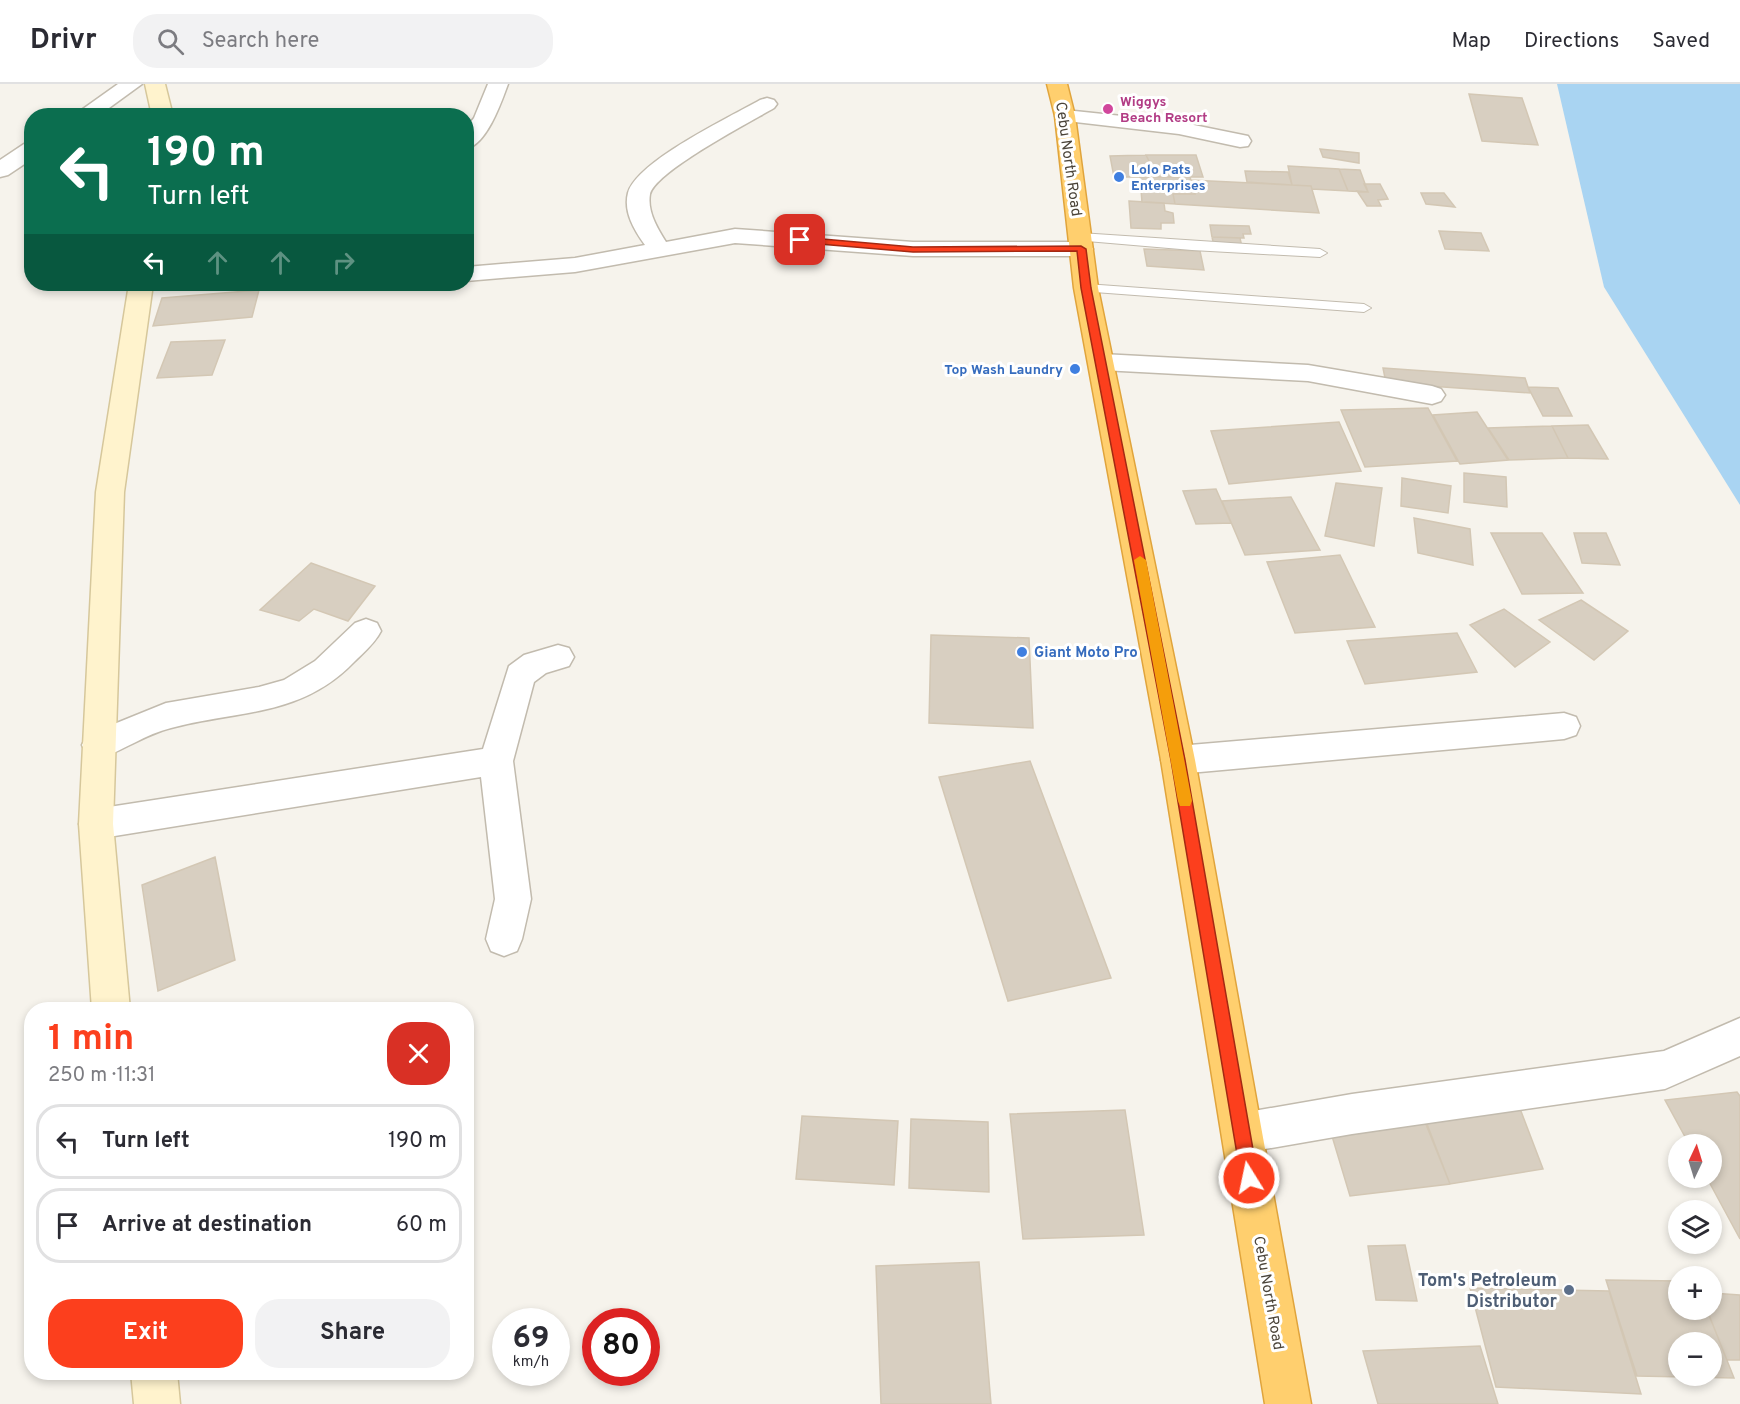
<!DOCTYPE html>
<meta charset="utf-8">
<style>
:root{--surface:#fff;--page:#f2f2f3;--text:#2b2b33;--muted:#7c7c81;--line:#e1e1e2;--accent:#fc3f1d}
body{margin:0;font-family:Overpass,sans-serif;background:var(--page);color:var(--text);height:100vh;display:flex;flex-direction:column;font-size:22px;white-space:nowrap}
*{box-sizing:border-box;margin:0}
p{font-size:20px;color:var(--muted)}
.icon{flex:none;width:33px;height:33px;fill:none;stroke:currentColor;stroke-width:2;stroke-linecap:round;stroke-linejoin:round}
.map{position:relative;flex:1;overflow:hidden}
.details{position:absolute;left:24px;top:918px;width:450px;height:378px;display:flex;flex-direction:column;background:var(--surface);border-radius:24px;box-shadow:0 3px 9px #0003}
.details>*{flex:none}
.guide{position:absolute;left:24px;top:24px;width:450px;height:183px;border-radius:24px;box-shadow:0 3px 9px #0003;background:#0b6e4f;color:#fff;overflow:hidden}
.needle{width:39px;rotate:4deg}
.fabs{position:absolute;left:1668px;top:1050px;display:grid;gap:12px}
.fabs a{display:grid;place-items:center;width:54px;height:54px;border-radius:50%;background:var(--surface);box-shadow:0 3px 9px #0003;font-size:30px}
.speed{position:absolute;left:492px;top:1224px;display:flex;gap:12px;font-size:30px;font-weight:700;text-align:center}
.speed>*{display:grid;place-content:center;width:78px;height:78px;border-radius:50%;background:var(--surface);box-shadow:0 3px 9px #0003;line-height:1}
.speed small{font-size:15px;font-weight:400}
.speed .limit{border:9px solid #d22;background:#fff;color:#111}
.pin{position:absolute;display:grid;place-items:center;width:51px;height:51px;color:#fff;margin:-26px;border-radius:12px;box-shadow:0 3px 9px #0006}
.me{position:absolute;width:66px;margin:-33px;rotate:350deg;stroke-linejoin:round;filter:drop-shadow(0 0 4px #0008)}
.turn{display:flex;align-items:center;gap:21px;height:126px;padding:0 24px;font-size:27px}
.turn .icon{width:78px;height:78px;stroke-width:2.5}
.turn b{display:block;font-size:42px;line-height:51px}
.lanes{display:flex;align-items:center;height:57px;padding:0 24px;background:#0003;justify-content:center;gap:30px;direction:ltr}
.lanes .off{opacity:.35}
.round{display:grid;place-items:center;flex:none;width:63px;height:63px;border-radius:24px;background:var(--page)}
.headline{display:flex;align-items:center;justify-content:space-between;height:102px;padding:0 24px}
h1{font-size:36px;font-weight:700;line-height:45px;color:var(--accent)}
.cta{display:flex;gap:12px;margin-top:auto;padding:12px 24px}
.cta a{flex:1;height:69px;border-radius:24px;background:var(--accent);color:#fff;font-size:24px;font-weight:700;line-height:69px;text-align:center}
.cta a+a{background:var(--page);color:var(--text)}
ul{padding:0;list-style:none}
li{display:flex;align-items:center;gap:18px;height:75px;margin:0 12px 9px;padding:0 12px;border:3px solid var(--line);border-radius:24px}
li div{flex:1}
li b{display:block;font-size:22px}
li em{font-style:normal}
header{display:flex;align-items:center;gap:36px;box-sizing:border-box;height:84px;padding:0 30px;background:var(--surface);border-bottom:2px solid var(--line)}
header strong{font-size:28px}
nav{display:flex;gap:33px;margin-inline-start:auto;font-size:21px}
.search{width:420px;height:54px;background:var(--page);display:flex;align-items:center;gap:15px;box-sizing:border-box;padding:0 21px;border-radius:24px;color:var(--muted);font-size:22px}
.map>svg:first-child{display:block}
.water{fill:#a9d4f2}
.building{fill:#d8cfc1;stroke:#d3c7b4;stroke-width:1.5;fill-rule:evenodd}
.lines{fill:none;stroke-linecap:round;stroke-linejoin:round}
.lane-casing{stroke:#c2bbae;stroke-width:2}
.street-casing{stroke:#c2bbae;stroke-width:3}
.secondary-casing{stroke:#d6c79b;stroke-width:3}
.highway-casing{stroke:#e0a43c;stroke-width:3}
.lane{fill:#fff;fill-rule:evenodd}
.street{fill:#fff;fill-rule:evenodd}
.secondary{fill:#fff3cd;fill-rule:evenodd}
.highway{fill:#ffcf6e;fill-rule:evenodd}
.route{fill:#fc3f1d;stroke:#a42913;stroke-width:1.5}
.slow{fill:#f59e0b}
.hotel-dot{fill:#d1479c;stroke:#fff;stroke-width:2}
.shop-dot{fill:#3f7fe0;stroke:#fff;stroke-width:2}
.service-dot{fill:#5c6f8a;stroke:#fff;stroke-width:2}
.labels{text-anchor:middle;stroke-width:6;stroke-linejoin:round;paint-order:stroke}
.far-hotel-label{font-size:14px;font-weight:bold;fill:#b23c85;stroke:#fff;text-anchor:start}
.far-shop-label{font-size:14px;font-weight:bold;fill:#366cbe;stroke:#fff;text-anchor:start}
.street-label{font-size:15px;fill:#4b4439;stroke:#fff}
.shop-label{font-size:15px;font-weight:bold;fill:#366cbe;stroke:#fff;text-anchor:start}
.near-service-label{font-size:18px;font-weight:bold;fill:#4e5e75;stroke:#fff;text-anchor:end}
</style>
<header>
<strong>Drivr</strong>
<div class="search"><svg class="icon" aria-label="search" viewBox="0 0 24 24"><circle cx="10" cy="10" r="6"/><path d="M15 15l6 6"/></svg>Search here</div>
<nav><a>Map</a><a>Directions</a><a>Saved</a></nav>
</header>
<div class="map">
<svg width="1740" height="1320" viewBox="0 0 1740 1320">
<rect width="100%" height="100%" fill="#f6f3ec"/>
<path class="water" d="M1557,0H1740V421L1604,203Z"/>
<path class="building" d="M1469,10L1522,14L1538,61L1482,57Z
M1320,65L1359,69V79L1323,73Z
M1146,71H1196L1203,93H1157Z
M1146,71L1157,93H1114L1110,72Z
M1288,82L1339,85L1348,107L1312,105L1311,102L1292,101Z
M1339,85L1360,86L1368,108L1348,107Z
M1245,87L1288,88L1292,101L1247,98Z
M1140,93H1190L1195,110H1173L1175,120L1142,118Z
M1190,96L1311,102L1319,129L1175,120L1173,110H1195Z
M1364,100H1380L1388,115L1378,116L1381,122H1367L1357,107L1368,108Z
M1421,109H1444L1455,123L1426,120Z
M1129,117L1164,119L1165,127L1173,129L1174,139H1161V145L1131,144Z
M1210,141L1249,142L1251,150H1243L1244,154L1212,153Z
M1439,147L1481,149L1489,167L1445,165Z
M1212,153L1240,154L1242,163L1214,162Z
M1144,165L1200,167L1204,186L1147,182Z
M259,206L252,233L153,242L162,214Z
M225,256L212,291L157,294L171,258Z
M1383,284L1525,294L1530,309L1386,299Z
M1528,303L1558,304L1572,332H1543Z
M1428,324L1457,377L1365,383L1341,326Z
M1477,328L1508,376L1460,380L1433,331Z
M1339,338L1361,387L1229,400L1211,347Z
M1588,341L1608,375L1568,374L1552,342Z
M1552,342L1568,374L1509,376L1488,344Z
M1464,389L1506,393L1507,423L1464,418Z
M1402,394L1451,402L1448,429L1401,422Z
M1336,399L1382,404L1374,462L1325,452Z
M1216,405L1231,439L1196,440L1183,407Z
M1291,413L1320,466L1245,471L1222,417Z
M1414,434L1470,445L1473,481L1418,469Z
M1491,449H1542L1583,509L1522,510Z
M1574,449H1606L1620,481L1582,479Z
M1340,471L1375,543L1295,549L1267,478Z
M311,479L375,502L348,537L314,525L299,537L260,526Z
M1581,516L1628,547L1594,576L1539,536Z
M1504,525L1550,558L1515,583L1470,541Z
M1457,549L1477,588L1365,600L1347,557Z
M931,551L1029,554L1033,644L929,639Z
M1030,677L1111,894L1008,917L939,693Z
M215,773L235,876L158,907L142,801Z
M1737,1008L1740,1012V1155L1707,1094H1712V1060H1689L1665,1016Z
M1519,1022L1543,1085L1450,1100L1422,1027Z
M1125,1026L1144,1151L1023,1155L1010,1030Z
M802,1032L898,1037L894,1101L796,1095Z
M911,1035L988,1038L989,1108L909,1104Z
M1425,1038L1450,1100L1350,1112L1332,1052Z
M1405,1161L1417,1217L1376,1216L1368,1162Z
M979,1178L991,1320H881L876,1182Z
M1606,1196L1678,1197V1226H1707L1734,1294L1637,1292ZM1678,1258H1712V1292H1678Z
M1470,1204L1609,1207L1641,1310L1496,1303Z
M1712,1209L1740,1211V1276H1727L1707,1226H1712Z
M1480,1262L1498,1320H1378L1363,1267Z"/>
<g class="lines">
<defs>
<path id="lane" d="M1080,149L1320,165L1327,169L1320,173L1192,166L1075,156L1073,153Z
M1086,200L1364,220L1371,224L1364,228L1081,207L1079,204L1081,201Z"/>
<path id="street" d="M118,0H142L98,32H73Z
M488,0H508C501,19 487,60 466,65V44L474,34Z
M767,14L774,16L777,20L774,24C750,38 656,87 650,110C647,127 657,144 666,158L735,145L913,158H1081L1089,160L1093,165L1089,170L1081,172H913L735,159L575,188L466,197V183L575,174L645,161C635,147 623,128 628,109C637,77 730,33 760,16Z
M1065,26L1179,38L1248,52L1251,57L1248,62L1240,63L1179,50L1058,36L1055,32L1058,28Z
M32,59V75L8,91L0,93V76L24,60Z
M1102,270L1308,281L1432,302L1441,305L1445,311L1441,317L1432,320L1308,297L1102,286L1093,284L1089,278L1093,272Z
M366,535L377,539L381,547C375,559 364,568 354,578C301,633 239,626 171,644C146,650 124,666 99,675L87,671L82,661L87,651L166,619L259,603L284,596L315,577L355,539Z
M558,561L569,564L574,573L569,582L546,589L534,598L513,677L531,815L522,855L517,867L504,872L491,867L486,855L495,815L481,693L96,755L84,751L79,740L84,729L96,725L483,665L509,582L524,571Z
M1564,629L1576,633L1580,642L1576,651L1564,655L1178,690L1166,686L1161,676L1166,666L1178,662Z
M1740,934V972L1665,1005L1352,1050L1242,1069L1228,1063L1222,1049L1228,1035L1242,1029L1352,1010L1664,967Z"/>
<path id="secondary" d="M145,0H165L173,32H152Z
M129,200H153L124,408L113,740L130,926H92L79,740L96,408Z
M131,1288H177L180,1320H134Z"/>
<path id="highway" d="M1047,0H1067L1075,32L1098,204L1195,676L1311,1320H1265L1161,676L1074,204L1055,32Z"/>
</defs>
<use href="#lane" class="lane-casing"/>
<use href="#street" class="street-casing"/>
<use href="#secondary" class="secondary-casing"/>
<use href="#highway" class="highway-casing"/>
<use href="#lane" class="lane"/>
<use href="#street" class="street"/>
<use href="#secondary" class="secondary"/>
<use href="#highway" class="highway"/>
</g>
<path class="route" d="M800,153L913,163L1081,162L1086,165L1091,204L1185,676L1258,1094L1255,1100L1249,1103L1243,1100L1241,1094L1171,676L1081,204L1077,167L913,168L796,158L795,156Z"/>
<path class="slow" d="M1140,472L1146,476L1192,717L1190,722H1180L1178,717L1134,476Z"/>
<circle class="hotel-dot" cx="1108" cy="25" r="6"/>
<g class="shop-dot">
<circle cx="1119" cy="93" r="6"/>
<circle cx="1075" cy="285" r="6"/>
<circle cx="1022" cy="568" r="6"/>
</g>
<circle class="service-dot" cx="1569" cy="1206" r="6"/>
<g class="labels">
<g class="far-hotel-label">
<text x="1120" y="22">Wiggys<tspan x="1120" dy="16">Beach Resort</tspan></text>
</g>
<g class="far-shop-label">
<text x="1131" y="90">Lolo Pats<tspan x="1131" dy="16">Enterprises</tspan></text>
<text x="1063" y="290" text-anchor="end">Top Wash Laundry</text>
</g>
<g class="street-label">
<text transform="translate(1069 75) rotate(82)" y="5">Cebu North Road</text>
<text transform="translate(1269 1209) rotate(80)" y="5">Cebu North Road</text>
</g>
<g class="shop-label">
<text x="1034" y="573">Giant Moto Pro</text>
</g>
<g class="near-service-label">
<text x="1557" y="1202">Tom's Petroleum<tspan x="1557" dy="21">Distributor</tspan></text>
</g>
</g>
</svg>
<div class="fabs">
<a><svg class="needle" viewBox="-14 -14 28 28"><path d="M0-13l5 13h-10z" fill="#e53935"/><path d="M0 13l5-13h-10z" fill="#7c7c81"/></svg></a>
<a><svg class="icon" aria-label="layers" viewBox="0 0 24 24"><path d="M12 4l9 5-9 5-9-5zM3 14l9 5 9-5"/></svg></a>
<a>+</a>
<a>−</a>
</div>
<div class="speed"><div>69<small>km/h</small></div><div class="limit">80</div></div>
<div class="pin" style="left:800px;top:156px;background:#d93025"><svg class="icon" aria-label="arrive" viewBox="0 0 24 24"><path d="M6 21V4h12l-3 4 3 4H6"/></svg></div>
<svg class="me" style="left:1249px;top:1094px" viewBox="-20 -20 40 40"><circle r="17" fill="#fc3f1d" stroke="#fff" stroke-width="3"/><path d="M0-11L8 9 0 5-8 9z" fill="#fff"/></svg>
<div class="guide">
<div class="turn"><svg class="icon" aria-label="left" viewBox="0 0 24 24"><path d="M17 20v-9H6M10 6l-5 5 5 5"/></svg><div><b>190 m</b>Turn left</div></div>
<div class="lanes"><svg class="icon" aria-label="left" viewBox="0 0 24 24"><path d="M17 20v-9H6M10 6l-5 5 5 5"/></svg><svg class="icon off" aria-label="ahead" viewBox="0 0 24 24"><path d="M12 20V5M6 11l6-6 6 6"/></svg><svg class="icon off" aria-label="ahead" viewBox="0 0 24 24"><path d="M12 20V5M6 11l6-6 6 6"/></svg><svg class="icon off" aria-label="right" viewBox="0 0 24 24"><path d="M7 20v-9h11M14 6l5 5-5 5"/></svg></div>
</div>
<section class="details">
<div class="headline"><div><h1>1 min</h1><p>250 m · 11:31</p></div><a class="round" style="background:#d93025;color:#fff"><svg class="icon" aria-label="close" viewBox="0 0 24 24"><path d="M6 6l12 12M18 6L6 18"/></svg></a></div>
<ul>
<li><svg class="icon" aria-label="left" viewBox="0 0 24 24"><path d="M17 20v-9H6M10 6l-5 5 5 5"/></svg><div><b>Turn left</b></div><em>190 m</em></li>
<li><svg class="icon" aria-label="arrive" viewBox="0 0 24 24"><path d="M6 21V4h12l-3 4 3 4H6"/></svg><div><b>Arrive at destination</b></div><em>60 m</em></li>
</ul>
<div class="cta"><a>Exit</a><a>Share</a></div>
</section>
</div>
